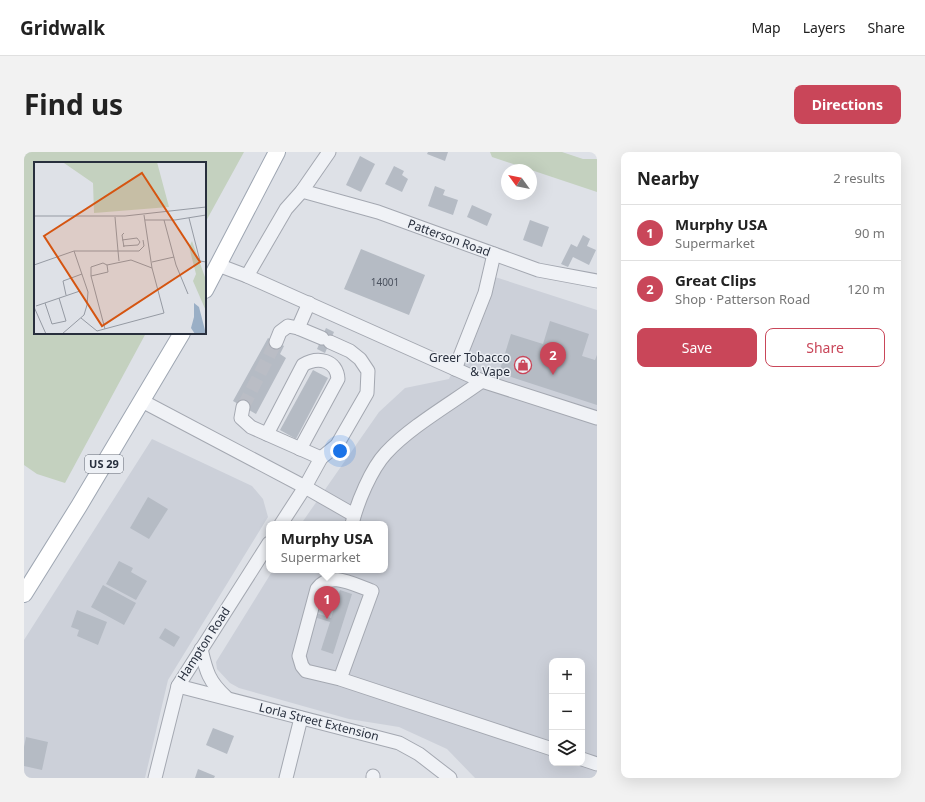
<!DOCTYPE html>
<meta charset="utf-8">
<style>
body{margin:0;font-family:"Noto Sans",sans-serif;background:#f2f2f2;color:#222}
.controls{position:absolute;right:12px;bottom:12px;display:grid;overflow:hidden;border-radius:8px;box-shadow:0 4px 16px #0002}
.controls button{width:36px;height:36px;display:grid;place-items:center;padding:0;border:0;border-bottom:1px solid #e0e0e0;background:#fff;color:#222;font:20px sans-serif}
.compass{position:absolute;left:477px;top:12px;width:36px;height:36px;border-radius:50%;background:#fff;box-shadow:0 4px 16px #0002;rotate:303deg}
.you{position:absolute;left:316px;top:299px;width:14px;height:14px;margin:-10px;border:3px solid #fff;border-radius:50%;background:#1a73e8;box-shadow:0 0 0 6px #1a73e833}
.badge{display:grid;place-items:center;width:26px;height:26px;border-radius:50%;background:#c94659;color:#fff;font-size:13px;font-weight:700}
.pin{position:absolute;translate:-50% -33px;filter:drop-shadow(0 1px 2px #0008)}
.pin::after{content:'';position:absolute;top:21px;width:14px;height:12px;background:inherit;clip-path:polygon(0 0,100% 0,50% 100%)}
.popup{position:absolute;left:242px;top:369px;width:122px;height:52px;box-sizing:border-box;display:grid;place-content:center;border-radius:8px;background:#fff;filter:drop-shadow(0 1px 3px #0005);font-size:13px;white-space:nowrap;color:#767676}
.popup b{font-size:15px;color:#222}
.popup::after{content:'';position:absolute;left:50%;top:100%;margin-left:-8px;border:8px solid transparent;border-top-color:#fff}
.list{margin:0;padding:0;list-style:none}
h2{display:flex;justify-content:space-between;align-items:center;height:52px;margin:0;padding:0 16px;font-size:17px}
h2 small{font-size:13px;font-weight:400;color:#767676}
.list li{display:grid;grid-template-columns:26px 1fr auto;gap:12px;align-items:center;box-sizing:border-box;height:56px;padding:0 16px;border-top:1px solid #e0e0e0}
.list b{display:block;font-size:15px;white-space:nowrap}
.list p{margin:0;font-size:13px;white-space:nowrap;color:#767676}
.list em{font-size:13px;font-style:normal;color:#767676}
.actions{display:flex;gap:8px;padding:12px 16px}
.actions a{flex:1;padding:9px 0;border:1px solid #c94659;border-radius:8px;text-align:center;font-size:14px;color:#c94659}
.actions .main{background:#c94659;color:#fff}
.icon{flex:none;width:22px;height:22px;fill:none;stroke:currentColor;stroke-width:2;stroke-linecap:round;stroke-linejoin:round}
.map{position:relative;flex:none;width:573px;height:626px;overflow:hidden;border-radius:8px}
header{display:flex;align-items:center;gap:24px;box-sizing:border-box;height:56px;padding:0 20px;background:#fff;border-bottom:1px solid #e0e0e0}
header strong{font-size:19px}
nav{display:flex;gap:22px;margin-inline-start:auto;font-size:14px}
.intro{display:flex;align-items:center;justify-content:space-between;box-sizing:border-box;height:96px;padding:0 24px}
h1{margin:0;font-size:28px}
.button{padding:10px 18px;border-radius:8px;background:#c94659;color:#fff;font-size:14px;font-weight:700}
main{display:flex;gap:24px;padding:0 24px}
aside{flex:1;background:#fff;border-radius:8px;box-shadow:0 4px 16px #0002}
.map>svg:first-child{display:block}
.built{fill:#ccd0d9;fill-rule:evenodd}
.green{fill:#c4d1bf}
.building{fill:#b5bbc4}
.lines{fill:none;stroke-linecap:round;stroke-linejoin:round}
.minor-tunnel{stroke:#babdc5;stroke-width:13;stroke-dasharray:13 6;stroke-linecap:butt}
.minor-casing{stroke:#a4a8b1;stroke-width:15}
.major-casing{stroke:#9ea6b2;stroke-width:18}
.minor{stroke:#f0f2f6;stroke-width:13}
.major{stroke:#fff;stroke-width:16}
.labels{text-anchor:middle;stroke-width:3;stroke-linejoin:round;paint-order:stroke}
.number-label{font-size:10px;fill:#4b525f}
.shield{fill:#edf0f5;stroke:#636974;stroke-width:1}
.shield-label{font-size:11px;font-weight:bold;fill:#282f3d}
.street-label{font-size:12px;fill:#282f3d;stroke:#edf0f5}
.poi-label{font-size:12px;fill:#282f3d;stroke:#edf0f5;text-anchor:end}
.inset-road{fill:none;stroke:#959aa3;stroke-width:1}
.view{fill:#d55511;fill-opacity:0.15;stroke:#d55511;stroke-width:2}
.inset-edge{fill:none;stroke:#282f3d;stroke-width:2}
</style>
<header>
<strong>Gridwalk</strong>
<nav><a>Map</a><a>Layers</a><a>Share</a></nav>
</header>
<div class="intro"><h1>Find us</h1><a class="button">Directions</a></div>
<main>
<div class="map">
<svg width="573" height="626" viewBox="0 0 573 626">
<rect width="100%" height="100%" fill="#dee1e7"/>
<!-- built -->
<g class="built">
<path d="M 471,125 L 573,158 L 573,626 L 451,626 L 423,597 L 375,575 L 325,567 L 215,536 L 206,531 L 193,517 L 192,510 L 249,418 L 361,418 L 361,372 L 277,372 L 355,260 L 381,236 L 425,227 ZM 528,509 L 558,509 L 558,611 L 528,611 Z"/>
<polygon points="128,287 228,334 239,347 244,365 144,528 121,626 0,626 0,488"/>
</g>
<!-- green -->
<g class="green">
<polygon points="0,0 220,0 181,71 181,11 11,11 11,181 122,181 41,331 13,322 0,313"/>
<polygon points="466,0 538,0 559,7 573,7 573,40 468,5"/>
</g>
<!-- building -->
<g class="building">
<polygon points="404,0 424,0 421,9 403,2"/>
<polygon points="336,4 351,12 337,40 322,33"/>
<polygon points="370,14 380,19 378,23 384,27 378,40 361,32"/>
<polygon points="411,34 421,38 419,43 434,48 429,63 404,54"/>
<polygon points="448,53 468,62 463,74 443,65"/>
<polygon points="506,68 525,75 518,95 499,88"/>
<polygon points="559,83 566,87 563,94 572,98 565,113 549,105 544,115 537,112 547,92 553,95"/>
<polygon points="337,97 401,123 385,163 320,137"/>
<polygon points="526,169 565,182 558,204 571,208 573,203 573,253 475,221 487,182 519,192"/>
<polygon points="302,176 310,180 301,201 293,197"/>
<polygon points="244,186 260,194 256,202 262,206 232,262 209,249"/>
<polygon points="289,218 304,226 272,287 256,278"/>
<polygon points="124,345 144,357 125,387 106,376"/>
<polygon points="95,409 109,416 107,420 123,429 112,448 82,432"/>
<polygon points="79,433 112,451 100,473 67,455"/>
<polygon points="316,438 328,442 309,502 297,498 306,470 290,465 292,461 307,466"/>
<polygon points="53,458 83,470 74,493 53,484 55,478 47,475"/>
<polygon points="141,476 156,485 150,495 135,486"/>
<polygon points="189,576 210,584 203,602 182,593"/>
<polygon points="2,585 24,590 18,618 0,614 0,595"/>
<polygon points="174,617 191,624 190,626 171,626"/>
</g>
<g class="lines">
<!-- minor-tunnel -->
<polyline class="minor-tunnel" points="219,255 252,190"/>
<!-- minor casing -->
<g class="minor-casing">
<g id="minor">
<polyline points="278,39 354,60 514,118 573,129"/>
<polyline points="194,113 223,124 458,229 573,266"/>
<polyline points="223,124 262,57 278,39 305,0"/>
<polyline points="274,176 285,151"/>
<polyline points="252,190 256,180 264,174 274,176 298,186"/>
<polyline points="306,190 326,199 336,207 344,219 343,241 313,293 297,306 281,335 330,363"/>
<polyline points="431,217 461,141 470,102"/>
<polyline points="118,249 281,335 257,372"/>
<polyline points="219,255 217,266 227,275 297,306"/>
<path d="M 243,282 L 279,213 C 294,204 313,208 314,227 L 276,297"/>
<path d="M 328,372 C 333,351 347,317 362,301 C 387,274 428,251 458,229"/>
<path d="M 177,497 C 182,519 185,530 202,545"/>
<path d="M 316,527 L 282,519 L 278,514 L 275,504 L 293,437 C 306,418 330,433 348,439 L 316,527 L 528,597"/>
<polyline points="154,534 375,591 395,602 426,626"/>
<polyline points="558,607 573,612"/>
<polyline points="131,626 154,534 245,391"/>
<polyline points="262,626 277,566"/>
<polyline points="349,626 349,624"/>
</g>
</g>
<!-- major casing -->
<g class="major-casing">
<g id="major">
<polyline points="181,138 253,0"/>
<polyline points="0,442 55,354 158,181"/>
</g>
</g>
<!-- minor -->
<use href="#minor" class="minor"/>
<!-- major -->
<use href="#major" class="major"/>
</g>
<!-- icons -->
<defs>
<g id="shop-ring" transform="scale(0.9)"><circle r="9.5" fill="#edf0f5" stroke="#c94659" stroke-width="1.5"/><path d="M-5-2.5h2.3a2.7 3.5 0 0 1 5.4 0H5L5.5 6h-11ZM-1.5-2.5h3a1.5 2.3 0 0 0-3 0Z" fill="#c94659"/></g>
</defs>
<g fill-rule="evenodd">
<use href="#shop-ring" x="499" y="213"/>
</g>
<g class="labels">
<!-- number labels -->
<g class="number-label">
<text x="361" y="134">14001</text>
</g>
<!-- shield labels -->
<rect class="shield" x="61" y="303" width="38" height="18" rx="3"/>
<g class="shield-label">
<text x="80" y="316">US 29</text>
</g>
<!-- street labels -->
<g class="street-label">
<text transform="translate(425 86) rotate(20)" y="4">Patterson Road</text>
<text transform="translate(180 492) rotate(-57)" y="4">Hampton Road</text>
<text transform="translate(295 570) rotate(14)" y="4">Lorla Street Extension</text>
</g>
<!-- poi labels -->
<g class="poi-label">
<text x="486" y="210">Greer Tobacco<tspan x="486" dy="14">&amp; Vape</tspan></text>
</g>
</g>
<!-- overview -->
<g transform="translate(10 10)">
<rect width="172" height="172" fill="#dee1e7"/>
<path d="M 17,0 L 123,0 L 135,45 L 60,51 L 59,21 L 30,1 ZM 158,79 L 172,118 L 172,149 L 159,119 L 162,112 L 155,85 Z" fill="#c4d1bf"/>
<path d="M 160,141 L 165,145 L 172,172 L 161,172 L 157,166 L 160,155 Z" fill="#9aafc6"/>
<path class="inset-road" d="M 0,54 L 91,54 L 172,45M 155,56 L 166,99 L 172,100M 111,58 L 141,58 L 172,53M 130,58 L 142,103 L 154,132M 88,78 L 103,76 L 106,80 L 104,83 L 89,84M 90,85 L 88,73 L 90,71M 85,99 L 84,89 L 105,89 L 110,84 L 109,78M 118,100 L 140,95M 0,103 L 40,89 L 84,89 L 81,55M 57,114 L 57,105 L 69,101 L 73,103 L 97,98 L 118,106M 32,133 L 29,119 L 48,112M 11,141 L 18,162 L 32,159 L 25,136M 2,144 L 46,129M 0,145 L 12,172M 47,156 L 63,169 L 130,151 L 118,106 L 110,53M 71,167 L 57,114 L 74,110 L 73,103M 28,172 L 50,153 L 53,143 L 54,130 L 40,89"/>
<path class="view" d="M 108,11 L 166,100 L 68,164 L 10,74 Z"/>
<rect width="172" height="172" class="inset-edge"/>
</g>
</svg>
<div class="controls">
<button>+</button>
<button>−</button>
<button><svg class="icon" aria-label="layers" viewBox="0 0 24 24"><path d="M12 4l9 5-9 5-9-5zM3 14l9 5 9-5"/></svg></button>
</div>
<svg class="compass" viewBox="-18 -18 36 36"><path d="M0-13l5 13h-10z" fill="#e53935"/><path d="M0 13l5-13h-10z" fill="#767676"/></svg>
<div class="you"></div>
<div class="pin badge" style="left:303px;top:467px">1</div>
<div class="popup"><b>Murphy USA</b>Supermarket</div>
<div class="pin badge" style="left:529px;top:223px">2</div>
</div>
<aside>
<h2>Nearby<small>2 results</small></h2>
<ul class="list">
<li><span class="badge">1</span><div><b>Murphy USA</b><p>Supermarket</p></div><em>90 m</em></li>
<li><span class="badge">2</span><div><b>Great Clips</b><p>Shop · Patterson Road</p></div><em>120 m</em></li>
</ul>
<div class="actions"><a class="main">Save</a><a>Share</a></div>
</aside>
</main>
